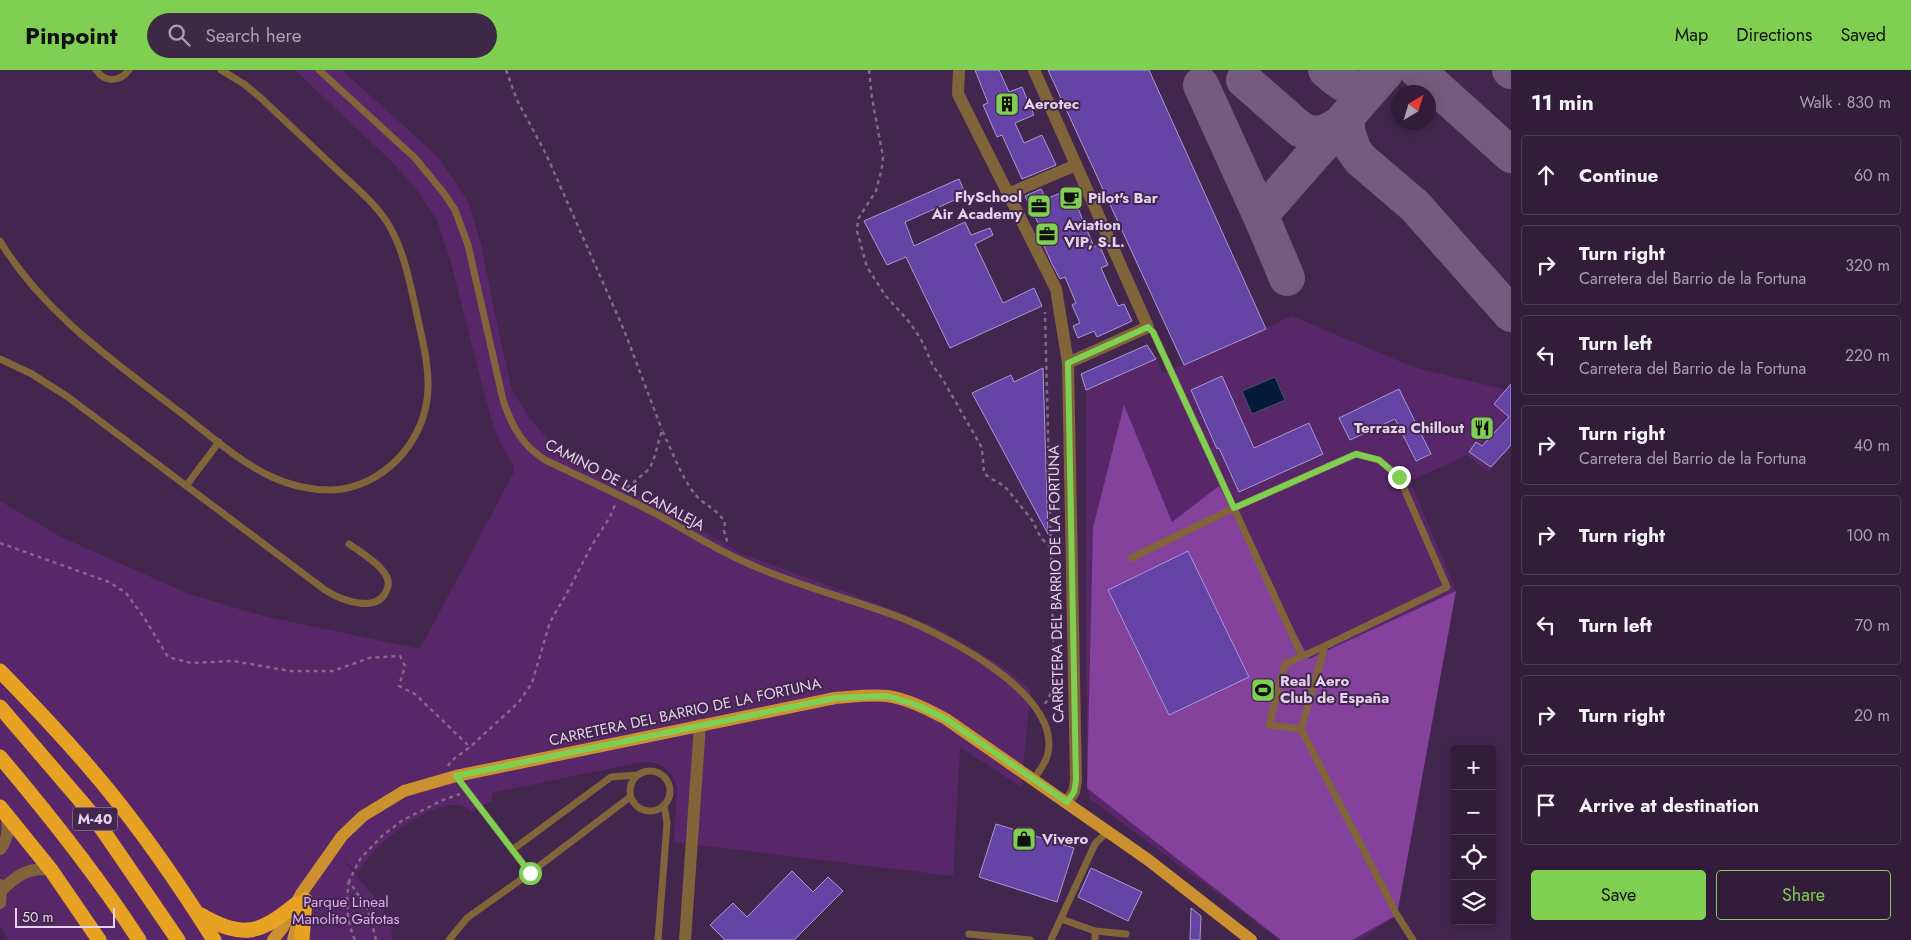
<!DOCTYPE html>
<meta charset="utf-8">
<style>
body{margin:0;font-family:Jost,sans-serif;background:#3d2945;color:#f1f3f6}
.controls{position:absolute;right:15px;bottom:15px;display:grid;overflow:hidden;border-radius:5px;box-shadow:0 2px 12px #0003}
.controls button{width:45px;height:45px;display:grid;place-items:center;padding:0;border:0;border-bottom:1px solid #4d3a54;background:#321c3a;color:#f1f3f6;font:25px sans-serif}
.compass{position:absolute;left:1391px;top:15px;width:45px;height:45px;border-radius:50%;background:#321c3a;box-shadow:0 2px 12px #0003;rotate:38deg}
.scale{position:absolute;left:15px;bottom:12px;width:100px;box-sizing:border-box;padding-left:5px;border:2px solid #e4d3ec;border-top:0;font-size:14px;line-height:18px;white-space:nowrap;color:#e4d3ec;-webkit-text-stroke:4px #43264e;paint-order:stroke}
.stop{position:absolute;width:15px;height:15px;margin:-11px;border:4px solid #7fd052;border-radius:50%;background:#fff}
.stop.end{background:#7fd052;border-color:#fff;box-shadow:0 1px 5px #0008}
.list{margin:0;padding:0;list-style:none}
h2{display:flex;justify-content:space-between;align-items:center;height:65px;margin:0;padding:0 20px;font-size:21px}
h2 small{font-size:16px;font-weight:400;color:#a8a1af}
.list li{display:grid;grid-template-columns:32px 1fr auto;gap:15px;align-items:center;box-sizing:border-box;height:80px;margin:0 10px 10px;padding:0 10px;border:1px solid #4d3a54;border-radius:5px}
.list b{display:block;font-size:19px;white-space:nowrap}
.list p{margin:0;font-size:16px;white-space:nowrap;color:#a8a1af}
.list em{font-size:16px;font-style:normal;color:#a8a1af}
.actions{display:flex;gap:10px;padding:15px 20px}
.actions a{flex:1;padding:11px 0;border:1px solid #7fd052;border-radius:5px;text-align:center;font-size:18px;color:#7fd052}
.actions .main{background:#7fd052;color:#111}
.icon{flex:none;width:28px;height:28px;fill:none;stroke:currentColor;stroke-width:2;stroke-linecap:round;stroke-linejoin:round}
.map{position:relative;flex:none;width:1511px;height:870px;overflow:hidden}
header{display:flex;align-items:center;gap:30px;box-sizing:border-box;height:70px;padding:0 25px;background:#7fd052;color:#111}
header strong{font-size:24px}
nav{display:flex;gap:28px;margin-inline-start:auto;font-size:18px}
.search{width:350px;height:45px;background:#3d2945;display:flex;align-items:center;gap:12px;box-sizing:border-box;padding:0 18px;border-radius:28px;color:#a8a1af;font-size:19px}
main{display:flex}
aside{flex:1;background:#321c3a}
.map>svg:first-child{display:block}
.green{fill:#572769}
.forest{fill:#84429c}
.water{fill:#051a35;stroke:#48526c}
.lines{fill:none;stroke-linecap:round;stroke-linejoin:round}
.taxiway{stroke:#755c7f;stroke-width:36}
.building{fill:#6544a6;stroke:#a89ad0}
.path{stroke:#826a8c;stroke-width:2.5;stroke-dasharray:4 4;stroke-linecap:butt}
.service{stroke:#80643a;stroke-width:7}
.minor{stroke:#80643a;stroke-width:12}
.primary{stroke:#cb9130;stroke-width:12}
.motorway{stroke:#e8a223;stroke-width:15}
.route{stroke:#7fd052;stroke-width:6}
.labels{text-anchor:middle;stroke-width:4;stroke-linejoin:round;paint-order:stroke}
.shield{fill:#43264e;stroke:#b49fbd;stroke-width:1}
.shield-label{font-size:14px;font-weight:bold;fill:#e4d3ec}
.poi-label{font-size:15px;font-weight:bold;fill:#e4d3ec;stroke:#43264e;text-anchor:start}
.street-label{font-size:15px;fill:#e4d3ec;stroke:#43264e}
.park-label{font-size:15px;fill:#dfaef3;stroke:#43264e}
</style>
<header>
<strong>Pinpoint</strong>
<div class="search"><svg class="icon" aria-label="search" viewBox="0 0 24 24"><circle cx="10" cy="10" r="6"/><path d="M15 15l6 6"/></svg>Search here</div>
<nav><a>Map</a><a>Directions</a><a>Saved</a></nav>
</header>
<main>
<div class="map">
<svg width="1511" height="870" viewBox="0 0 1511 870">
<rect width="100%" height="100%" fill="#43264e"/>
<!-- green -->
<g class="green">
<path d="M 295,0 L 342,0 L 438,87 L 468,131 L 481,174 L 497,254 L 512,320 L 530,349 L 552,374 L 579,396 L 657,435 L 742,484 L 881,535 L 938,558 L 1003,597 L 1031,620 L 1021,717 L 960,677 L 953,806 L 674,772 L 677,717 C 672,699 659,691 642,692 L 496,722 L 492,724 L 492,731 L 472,742 C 451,719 398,758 380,775 C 372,783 365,792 357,802 L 342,789 L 378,831 L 390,851 L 393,870 L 8,870 L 0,855 L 0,431 L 61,467 L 189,524 L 263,546 L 420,579 L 514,402 L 514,397 L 499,371 L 490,345 L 450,189 L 437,150 L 417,120 L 391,91 Z"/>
<polygon points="1292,246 1413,297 1511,321 1511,377 1488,402 1467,385 1410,411 1456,521 1397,845 1360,870 1280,870 1090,729 1087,718 1086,320 1156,289 1163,304"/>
</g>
<!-- forest -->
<polygon class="forest" points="1124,335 1172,452 1219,416 1309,589 1456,521 1397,845 1352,870 1281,870 1087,718 1093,458"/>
<!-- water -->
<polygon class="water" points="1275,307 1285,330 1252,344 1242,321"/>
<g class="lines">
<!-- taxiway -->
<g class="taxiway">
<path d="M 1326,0 C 1347,19 1363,28 1385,3"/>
<polyline points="1417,0 1511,85"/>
<polyline points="1510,0 1511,1"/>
<path d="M 1244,10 L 1300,59 C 1315,67 1325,64 1339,55"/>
<polyline points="1201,15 1263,151"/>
<polyline points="1347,46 1347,61 1353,79 1360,89 1415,136 1511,244"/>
<polyline points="1287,208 1263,151 1265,140 1378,11"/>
</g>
</g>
<!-- building -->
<g class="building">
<polygon points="975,0 999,0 1009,22 1022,17 1034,45 1015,53 1024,73 1042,65 1056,95 1022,109 1002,65 997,67 983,35 988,33"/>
<polygon points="1048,0 1149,0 1266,259 1184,295"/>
<polygon points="959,109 966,125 905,152 914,176 965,152 971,165 990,158 993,165 975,174 1003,233 1034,218 1042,236 950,278 906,187 887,195 864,151"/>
<polygon points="1041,119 1046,129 1070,119 1094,177 1099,174 1108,195 1101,198 1118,236 1124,234 1132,251 1097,267 1094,261 1078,268 1073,256 1080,253 1072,235 1076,233 1065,207 1060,209 1053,196 1037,161 1041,159 1025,126"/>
<polygon points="1147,275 1156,289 1086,320 1081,304"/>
<polygon points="1043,298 1048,464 972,323 1011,305 1014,312"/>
<polygon points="1222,306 1254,378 1309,353 1323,384 1239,422 1219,378 1217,379 1191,320"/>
<polygon points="1511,314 1511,375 1491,397 1469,382 1476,372 1482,376 1509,347 1494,334"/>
<polygon points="1399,319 1431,384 1416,391 1395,349 1350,370 1339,348"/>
<polygon points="1188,481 1249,607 1169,645 1108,520"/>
<polygon points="996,754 1074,778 1057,832 979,807"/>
<polygon points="1091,798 1142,822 1128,851 1078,827"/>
<polygon points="792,801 813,822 828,807 843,821 794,870 725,870 710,855 733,833 747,847"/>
<polygon points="1191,838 1201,846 1200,870 1190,870"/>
</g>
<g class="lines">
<!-- path -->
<g class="path">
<polyline points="506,0 517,30 546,84 624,260 662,360"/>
<polyline points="869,0 872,28 883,87 882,97 876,121 858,149 857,161 867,197 885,225 911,254 923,273 933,296 942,308 982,378 984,403 991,409 997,411 1007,419 1032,450 1041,468 1051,477"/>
<path d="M 627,418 L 648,400 L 653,392 L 662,360 C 672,381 680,404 694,423 C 703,435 715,437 725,452 L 724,461 L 728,474"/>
<polyline points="0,473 109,512 126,523 145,549 168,587 191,593 233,591 290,601 333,601 369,588 400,586 405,596 399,616 415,624 470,677"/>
<polyline points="1045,634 1051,623 1054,604 1045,242"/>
<polyline points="448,696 451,691 470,677 519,632 532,613 550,552 567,523 592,475 610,447 615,435"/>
<path d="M 349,811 C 346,831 346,850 355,870"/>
<polyline points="376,870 369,841 349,811 360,789 383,765 403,750 443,730 460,724"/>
</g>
<!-- service -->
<g class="service">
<path d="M 96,0 C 105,13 120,12 129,0"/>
<path d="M 319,0 L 415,88 L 443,122 L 455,140 L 468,175 L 503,330 C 512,357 523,377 547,391 C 585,409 623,426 660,446 C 689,462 716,480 747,493 C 797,516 852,529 904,549 C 948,567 1060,624 1048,683 C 1046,693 1039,701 1034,709"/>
<path d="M 0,171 C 44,244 115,292 181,343 C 210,365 239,392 272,407 C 291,416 311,420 331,420 C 384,418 427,370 428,318 C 429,292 421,266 416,240 C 409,209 404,180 387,152 C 373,131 354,116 336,99 C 311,75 286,52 261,28 L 244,14 L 221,0"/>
<polyline points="1148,257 1153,262 1302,586"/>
<path d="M 0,289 L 32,304 L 68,327 L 325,520 C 341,530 378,545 387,519 C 390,513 387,506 383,501 C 375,490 360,482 349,474"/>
<polyline points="186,416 219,372"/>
<polyline points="1131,488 1234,438 1356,384 1379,390 1399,407 1447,517 1325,576"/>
<polyline points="1301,659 1269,655 1285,594 1325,576 1301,659 1397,845 1413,870"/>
<circle cx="650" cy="721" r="20"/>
<polyline points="512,780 611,707 637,705"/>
<polyline points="530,803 630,727"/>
<polyline points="1061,849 1095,861 1126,864"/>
<polyline points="969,864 1030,870"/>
<polyline points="449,870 467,848 530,803 456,706"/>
<polyline points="658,870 667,753 664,735"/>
<polyline points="1051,870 1095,774 1108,761"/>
<polyline points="1095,870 1095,861"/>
</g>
<!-- minor -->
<g class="minor">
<polyline points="959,0 958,24 1056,219 1068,293 1076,711 1074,722 1067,732"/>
<polyline points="1034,0 1148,257 1068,293"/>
<polyline points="1008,124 1076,95"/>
<path d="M 0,779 C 9,769 8,758 7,745"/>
<polyline points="0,815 1,821 0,833"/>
<path d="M 1,821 C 16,806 29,796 51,800"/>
<polyline points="685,870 700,655"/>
</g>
<!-- primary -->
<g class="primary">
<path d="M 273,870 L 283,857 L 301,824 L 342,766 L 363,746 L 404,721 L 456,706 L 835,628 C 852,627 870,624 887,626 C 908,629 927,639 946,649 L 1147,789 L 1251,870"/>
<polyline points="293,870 300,844"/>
</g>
<!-- motorway -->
<g class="motorway">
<path d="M 0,601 C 38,640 75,679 109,721 C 148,769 182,819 214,870"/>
<polyline points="0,637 91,743 178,870"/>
<path d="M 0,687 C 50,746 97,805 139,870"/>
<polyline points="0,737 51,800 99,870"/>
<path d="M 201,845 C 244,870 260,863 296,834"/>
<polyline points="302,870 305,830"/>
</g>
</g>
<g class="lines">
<!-- route -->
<polyline class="route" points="530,803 456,706 835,628 887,626 917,635 946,649 1067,732 1074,722 1076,711 1068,293 1148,257 1153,262 1234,438 1356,384 1379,390 1399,407"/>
</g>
<!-- icons -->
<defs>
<g id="building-square" transform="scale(1.25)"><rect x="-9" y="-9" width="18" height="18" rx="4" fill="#7fd052" stroke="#43264e"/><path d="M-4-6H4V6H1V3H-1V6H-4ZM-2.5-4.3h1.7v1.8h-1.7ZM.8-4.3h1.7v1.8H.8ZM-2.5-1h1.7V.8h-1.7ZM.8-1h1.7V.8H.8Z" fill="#111"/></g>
<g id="cafe-square" transform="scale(1.25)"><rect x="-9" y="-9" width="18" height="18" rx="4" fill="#7fd052" stroke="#43264e"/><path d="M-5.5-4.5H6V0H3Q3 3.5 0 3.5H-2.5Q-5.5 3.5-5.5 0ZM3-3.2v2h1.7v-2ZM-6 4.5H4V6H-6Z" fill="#111"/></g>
<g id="office-square" transform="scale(1.25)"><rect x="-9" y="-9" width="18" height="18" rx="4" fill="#7fd052" stroke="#43264e"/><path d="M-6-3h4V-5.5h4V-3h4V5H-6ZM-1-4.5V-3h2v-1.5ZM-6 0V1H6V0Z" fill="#111"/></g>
<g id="restaurant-square" transform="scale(1.25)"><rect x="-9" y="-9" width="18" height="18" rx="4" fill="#7fd052" stroke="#43264e"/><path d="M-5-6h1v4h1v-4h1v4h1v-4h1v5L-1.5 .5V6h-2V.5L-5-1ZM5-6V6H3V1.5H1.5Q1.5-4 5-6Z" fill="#111"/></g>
<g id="stadium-square" transform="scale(1.25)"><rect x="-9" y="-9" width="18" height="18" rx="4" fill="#7fd052" stroke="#43264e"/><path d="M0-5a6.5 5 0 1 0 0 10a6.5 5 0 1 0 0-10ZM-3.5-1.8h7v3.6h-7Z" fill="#111"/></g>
<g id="shop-square" transform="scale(1.25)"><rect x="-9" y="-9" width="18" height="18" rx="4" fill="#7fd052" stroke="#43264e"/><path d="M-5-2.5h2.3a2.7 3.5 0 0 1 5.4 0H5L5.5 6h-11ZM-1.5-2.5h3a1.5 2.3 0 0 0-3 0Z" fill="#111"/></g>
</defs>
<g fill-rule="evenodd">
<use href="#building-square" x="1007" y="34"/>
<use href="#cafe-square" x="1071" y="128"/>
<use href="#office-square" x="1039" y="136"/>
<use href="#office-square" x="1047" y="164"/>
<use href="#restaurant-square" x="1482" y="358"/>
<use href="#stadium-square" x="1263" y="620"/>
<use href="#shop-square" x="1024" y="769"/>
</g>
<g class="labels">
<!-- shield labels -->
<rect class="shield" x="72.5" y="737.5" width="45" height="23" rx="4"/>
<g class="shield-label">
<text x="95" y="754">M-40</text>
</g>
<!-- poi labels -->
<g class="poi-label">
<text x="1024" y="39">Aerotec</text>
<text x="1022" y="132" text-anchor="end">FlySchool<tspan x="1022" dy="17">Air Academy</tspan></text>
<text x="1088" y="133">Pilot's Bar</text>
<text x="1064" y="160">Aviation<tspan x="1064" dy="17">VIP, S.L.</tspan></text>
<text x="1464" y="363" text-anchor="end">Terraza Chillout</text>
<text x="1280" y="616">Real Aero<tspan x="1280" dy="17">Club de España</tspan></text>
<text x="1042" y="774">Vivero</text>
</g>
<!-- street labels -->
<g class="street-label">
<text transform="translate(625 415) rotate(28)" y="5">CAMINO DE LA CANALEJA</text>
<text transform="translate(1056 514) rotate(-91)" y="5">CARRETERA DEL BARRIO DE LA FORTUNA</text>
<text transform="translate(685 642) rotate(-12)" y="5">CARRETERA DEL BARRIO DE LA FORTUNA</text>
</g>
<!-- park labels -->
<g class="park-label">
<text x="346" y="837">Parque Lineal<tspan x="346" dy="17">Manolito Gafotas</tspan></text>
</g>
</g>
</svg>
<div class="controls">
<button>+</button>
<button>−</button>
<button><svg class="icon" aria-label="locate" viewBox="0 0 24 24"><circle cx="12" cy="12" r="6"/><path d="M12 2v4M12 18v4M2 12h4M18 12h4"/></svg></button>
<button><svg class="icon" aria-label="layers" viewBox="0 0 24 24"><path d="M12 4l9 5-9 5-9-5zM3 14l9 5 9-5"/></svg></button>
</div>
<svg class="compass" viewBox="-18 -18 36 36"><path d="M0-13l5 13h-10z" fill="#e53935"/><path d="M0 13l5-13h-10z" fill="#a8a1af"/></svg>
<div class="scale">50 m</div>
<div class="stop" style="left:530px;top:803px"></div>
<div class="stop end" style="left:1399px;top:407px"></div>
</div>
<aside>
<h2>11 min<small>Walk · 830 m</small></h2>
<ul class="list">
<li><svg class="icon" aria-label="ahead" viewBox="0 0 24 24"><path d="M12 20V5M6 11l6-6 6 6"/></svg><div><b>Continue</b></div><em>60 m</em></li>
<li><svg class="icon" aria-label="right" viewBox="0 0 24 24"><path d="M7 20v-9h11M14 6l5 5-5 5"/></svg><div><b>Turn right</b><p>Carretera del Barrio de la Fortuna</p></div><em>320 m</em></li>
<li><svg class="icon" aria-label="left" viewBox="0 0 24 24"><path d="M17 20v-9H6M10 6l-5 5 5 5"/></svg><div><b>Turn left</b><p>Carretera del Barrio de la Fortuna</p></div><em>220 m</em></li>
<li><svg class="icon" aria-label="right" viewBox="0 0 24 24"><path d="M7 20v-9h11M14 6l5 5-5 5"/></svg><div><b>Turn right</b><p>Carretera del Barrio de la Fortuna</p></div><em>40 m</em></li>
<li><svg class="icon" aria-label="right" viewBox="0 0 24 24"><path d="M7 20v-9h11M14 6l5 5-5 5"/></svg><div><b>Turn right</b></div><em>100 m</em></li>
<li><svg class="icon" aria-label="left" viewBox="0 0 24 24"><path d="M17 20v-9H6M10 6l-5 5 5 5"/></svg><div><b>Turn left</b></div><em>70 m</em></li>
<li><svg class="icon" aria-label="right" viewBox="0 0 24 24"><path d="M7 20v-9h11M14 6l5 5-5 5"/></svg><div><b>Turn right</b></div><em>20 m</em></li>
<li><svg class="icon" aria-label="arrive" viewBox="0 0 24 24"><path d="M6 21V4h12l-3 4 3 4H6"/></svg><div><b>Arrive at destination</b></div></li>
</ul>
<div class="actions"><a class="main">Save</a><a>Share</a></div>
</aside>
</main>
